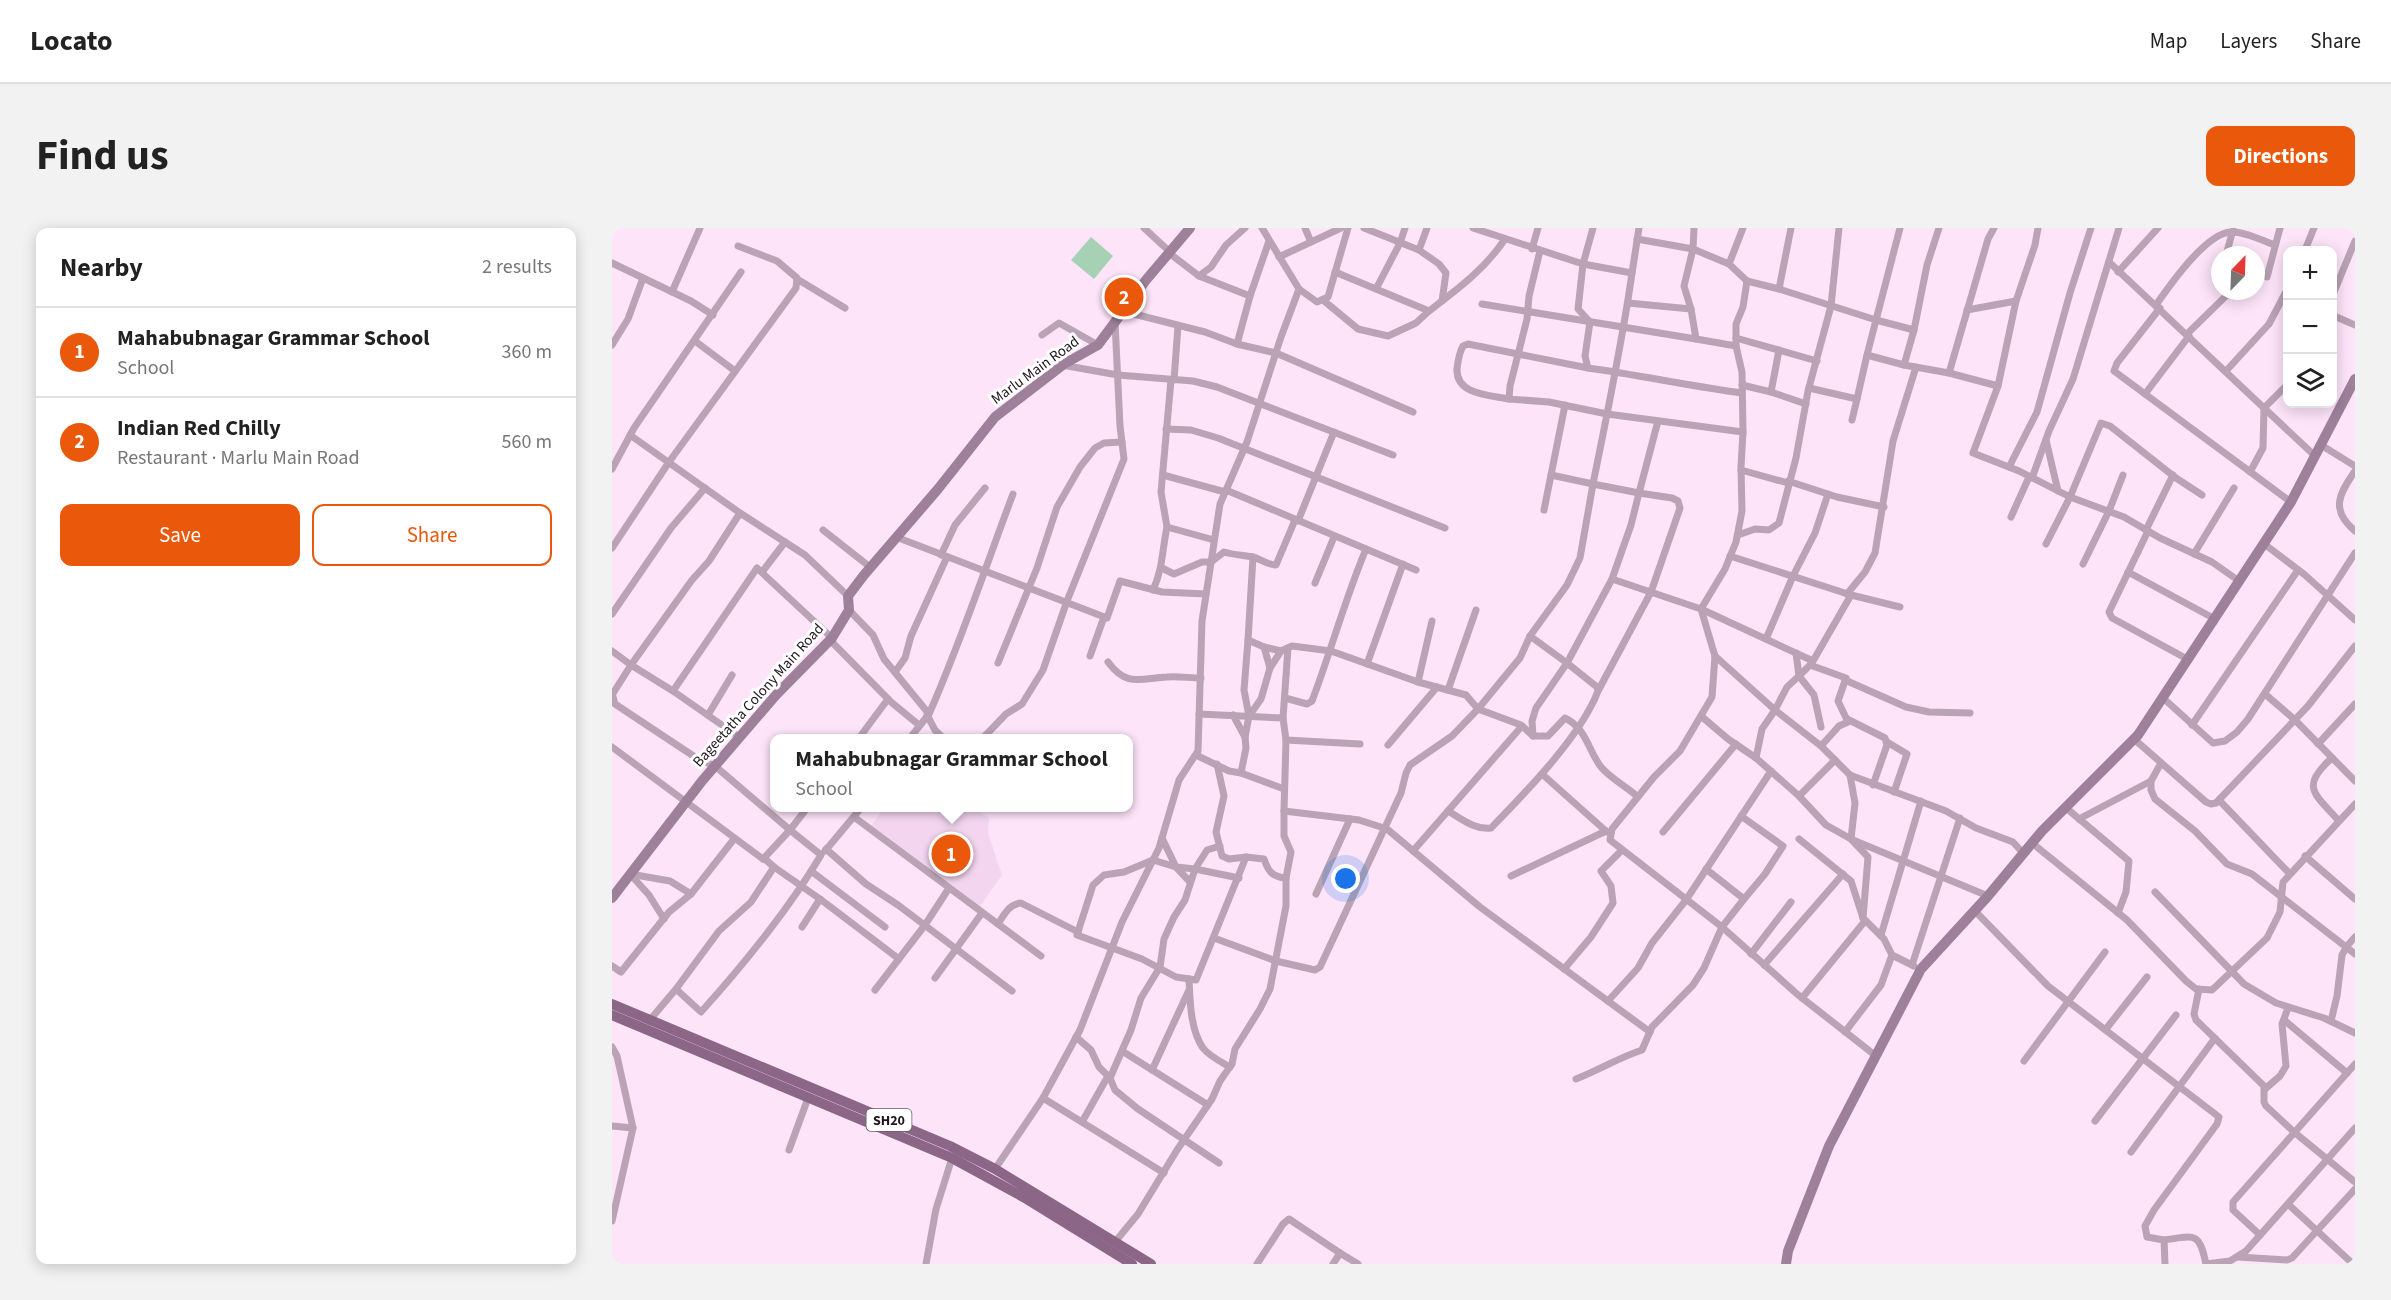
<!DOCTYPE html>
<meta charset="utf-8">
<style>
body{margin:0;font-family:"Source Sans 3",sans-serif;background:#f2f2f2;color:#222}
.controls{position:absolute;right:18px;top:18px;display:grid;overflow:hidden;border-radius:12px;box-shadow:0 3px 15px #0003}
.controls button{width:54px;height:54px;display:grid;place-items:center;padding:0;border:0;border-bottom:2px solid #e0e0e0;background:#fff;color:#222;font:30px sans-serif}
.compass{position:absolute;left:1599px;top:18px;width:54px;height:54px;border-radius:50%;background:#fff;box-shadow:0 3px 15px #0003;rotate:23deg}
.you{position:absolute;left:734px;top:651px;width:21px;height:21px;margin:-15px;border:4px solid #fff;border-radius:50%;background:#1a73e8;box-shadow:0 0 0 9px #1a73e833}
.badge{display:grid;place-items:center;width:39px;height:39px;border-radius:50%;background:#ea580c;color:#fff;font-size:20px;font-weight:700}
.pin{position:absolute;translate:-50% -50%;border:3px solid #fff;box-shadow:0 2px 6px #0006}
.popup{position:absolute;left:158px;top:506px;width:363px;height:78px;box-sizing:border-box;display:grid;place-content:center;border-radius:12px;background:#fff;filter:drop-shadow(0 2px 4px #0005);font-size:20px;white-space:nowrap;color:#767676}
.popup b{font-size:22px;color:#222}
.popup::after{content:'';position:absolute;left:50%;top:100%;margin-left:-12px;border:12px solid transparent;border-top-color:#fff}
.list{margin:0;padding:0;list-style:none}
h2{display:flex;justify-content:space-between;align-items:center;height:78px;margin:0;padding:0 24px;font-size:26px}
h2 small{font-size:20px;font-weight:400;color:#767676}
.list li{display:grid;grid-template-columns:39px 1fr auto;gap:18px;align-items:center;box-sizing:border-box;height:90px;padding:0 24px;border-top:2px solid #e0e0e0}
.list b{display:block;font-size:22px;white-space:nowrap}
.list p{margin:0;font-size:20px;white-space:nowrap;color:#767676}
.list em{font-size:20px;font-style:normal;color:#767676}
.actions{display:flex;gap:12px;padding:18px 24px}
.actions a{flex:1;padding:14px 0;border:2px solid #ea580c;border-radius:12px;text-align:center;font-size:21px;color:#ea580c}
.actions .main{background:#ea580c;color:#fff}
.icon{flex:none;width:33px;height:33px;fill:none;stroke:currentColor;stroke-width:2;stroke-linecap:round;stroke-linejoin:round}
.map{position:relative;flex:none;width:1743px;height:1036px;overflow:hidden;border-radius:12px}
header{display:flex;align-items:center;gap:36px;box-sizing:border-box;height:84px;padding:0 30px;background:#fff;border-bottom:2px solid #e0e0e0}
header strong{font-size:28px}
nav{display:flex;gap:33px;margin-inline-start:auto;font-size:21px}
.intro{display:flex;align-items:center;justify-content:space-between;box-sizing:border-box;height:144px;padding:0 36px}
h1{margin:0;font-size:42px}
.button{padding:15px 27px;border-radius:12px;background:#ea580c;color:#fff;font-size:21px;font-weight:700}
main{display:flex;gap:36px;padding:0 36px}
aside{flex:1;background:#fff;border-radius:12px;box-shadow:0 3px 15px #0003}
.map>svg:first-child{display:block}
.built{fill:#f3d5ef}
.green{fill:#a7d1b5}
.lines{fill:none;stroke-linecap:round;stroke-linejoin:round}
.street{stroke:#b9a3b5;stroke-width:7}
.secondary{stroke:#9e809a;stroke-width:10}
.primary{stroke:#8b6686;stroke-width:10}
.labels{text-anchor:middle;stroke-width:6;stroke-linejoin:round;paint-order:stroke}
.shield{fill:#fff;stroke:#625d62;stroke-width:1.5}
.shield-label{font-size:14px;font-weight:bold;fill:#1f171e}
.street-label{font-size:15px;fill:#1f171e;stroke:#fff}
</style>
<header>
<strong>Locato</strong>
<nav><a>Map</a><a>Layers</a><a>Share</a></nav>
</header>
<div class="intro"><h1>Find us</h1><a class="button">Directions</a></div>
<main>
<aside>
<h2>Nearby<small>2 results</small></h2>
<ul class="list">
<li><span class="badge">1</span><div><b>Mahabubnagar Grammar School</b><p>School</p></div><em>360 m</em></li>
<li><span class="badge">2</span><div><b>Indian Red Chilly</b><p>Restaurant · Marlu Main Road</p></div><em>560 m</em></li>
</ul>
<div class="actions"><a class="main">Save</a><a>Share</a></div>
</aside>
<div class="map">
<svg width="1743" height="1036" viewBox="0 0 1743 1036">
<rect width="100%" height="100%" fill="#fde4f9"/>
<!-- built -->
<polygon class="built" points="272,580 337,580 344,585 349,580 361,580 377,590 376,605 390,647 366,681 259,598"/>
<!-- green -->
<polygon class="green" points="479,9 501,28 482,51 459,32"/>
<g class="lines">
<!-- street -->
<g class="street">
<polyline points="532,0 558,24"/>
<polyline points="693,0 699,14"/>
<polyline points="752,0 807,22"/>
<polyline points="815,0 807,22 827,36 834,45 830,73"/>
<polyline points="861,0 971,36 981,0"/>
<polyline points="1082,0 1081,21 1072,58 1079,81 1084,111 1124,118 1124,96 1131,79 1135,53"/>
<polyline points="1179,0 1167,61 1264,92 1288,0"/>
<polyline points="1327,0 1315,37 1302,102 1264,92 1255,127 1292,137 1337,145 1376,11 1382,0"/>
<polyline points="1025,11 1081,21 1117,36 1131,0"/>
<polyline points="657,13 638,68 625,116 664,125 801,184"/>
<polyline points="920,21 926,0"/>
<polyline points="1693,22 1702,0"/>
<polyline points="928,23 917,68 915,91 898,158 897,171 937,174 995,186 1131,204 1129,239 1130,283 1124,314 1113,341 1089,381 1103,428 1100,469 1068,523 1042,549 1000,601 998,612 1110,699 1185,766 1264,828"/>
<polyline points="557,25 587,48 599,39 614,17 633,0"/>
<polyline points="1614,27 1621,2"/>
<polyline points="667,29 729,0"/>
<polyline points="1497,34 1703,228"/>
<polyline points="0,35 79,73 101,87"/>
<polyline points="1117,36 1135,53 1167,61"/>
<path d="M 723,44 L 817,83 C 846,61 873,41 893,11"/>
<polyline points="1506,44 1546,0"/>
<polyline points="1020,45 1027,0"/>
<polyline points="587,48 638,68"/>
<polyline points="1655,49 1668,0"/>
<polyline points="185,51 233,80"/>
<polyline points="687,61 705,74 716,69 736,0"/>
<polyline points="764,61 788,15 793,0"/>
<polyline points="60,64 88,0"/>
<polyline points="1720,69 1743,13"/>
<polyline points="711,72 746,101 776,108 804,95 817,83"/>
<polyline points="1016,75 1079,81"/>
<polyline points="870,76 1084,111"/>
<path d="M 1544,77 C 1558,57 1594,5 1619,4 C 1632,3 1651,13 1663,17"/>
<polyline points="1548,80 1505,135 1502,143 1679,274"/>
<polyline points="1355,82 1404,73"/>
<polyline points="510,83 593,104 625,116"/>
<polyline points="1720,87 1743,97"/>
<polyline points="1575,106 1619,63"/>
<polyline points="430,107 447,95 486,117"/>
<polyline points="1124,110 1205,133"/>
<polyline points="83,113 123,143"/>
<polyline points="0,117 16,91 31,50"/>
<polyline points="1124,118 1130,144 1131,204"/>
<polyline points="450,137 506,147 581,153 605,159 781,227"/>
<polyline points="1292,137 1302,102"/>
<polyline points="1614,143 1657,96 1676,60"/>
<polyline points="1337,145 1386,158 1404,73 1423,17 1426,0"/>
<polyline points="562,152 566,98"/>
<polyline points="1130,157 1159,164 1167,122"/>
<polyline points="1386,158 1361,225 1407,243 1458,269 1512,289 1548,310 1600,334 1627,353"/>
<polyline points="1197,160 1245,171 1255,127"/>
<polyline points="1159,164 1194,176"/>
<polyline points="1533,166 1577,108"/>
<path d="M 897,171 C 878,167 844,167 845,141 C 846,132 847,125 851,118 L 856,116 L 976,140"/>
<polyline points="1240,192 1245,171"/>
<polyline points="554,201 579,202 606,210 833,300"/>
<polyline points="18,207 128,285 193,327 236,368"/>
<polyline points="1434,212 1446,263"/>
<polyline points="1709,217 1743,238"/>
<polyline points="1397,239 1425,184 1458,65 1479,0"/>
<polyline points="0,241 22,200 129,44"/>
<polyline points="1129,242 1176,255"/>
<path d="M 1743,243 C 1727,266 1718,282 1743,303"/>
<polyline points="1638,244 1651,220 1652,180 1676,156"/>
<polyline points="551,247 613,264"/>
<path d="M 939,247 L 981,256 C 995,186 1010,116 1020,45 L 971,36 L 966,81 L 978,94 L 973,128 L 976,140 C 1027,147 1078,158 1130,165"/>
<polyline points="1420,250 1437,203 1461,151 1507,0"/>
<polyline points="1176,253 1225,269 1272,279"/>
<polyline points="614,262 804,342"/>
<polyline points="932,282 953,177"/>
<polyline points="1399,289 1417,249"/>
<polyline points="686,293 722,204"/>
<polyline points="555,299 549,264 559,152"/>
<polyline points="211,302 258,339"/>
<polyline points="1534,302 1561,247"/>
<polyline points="1536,303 1497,384 1500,390 1577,432"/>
<polyline points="1126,307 1143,301 1157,302 1167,295 1184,230 1196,163 1219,78 1227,0"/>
<polyline points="284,309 495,390 508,353 550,364 594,366"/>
<polyline points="1651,315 1693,347 1743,392"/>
<polyline points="1434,316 1458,269 1489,195 1498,198 1564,250 1590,267"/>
<polyline points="0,320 57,234 184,60 185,50 165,33 126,18"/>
<polyline points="1582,326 1622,260"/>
<polyline points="329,327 343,297 373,260"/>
<polyline points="1118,328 1239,367 1288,379"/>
<polyline points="1471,336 1497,283 1511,247"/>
<path d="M 550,340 L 562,346 L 590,334 L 599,334 L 612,324 C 622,327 631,327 641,329 C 649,331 655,337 664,337 L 683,292"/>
<polyline points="150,344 173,314"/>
<polyline points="1516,344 1603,391"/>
<polyline points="1000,351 1089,381 1201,433 1239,367"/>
<polyline points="703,355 722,309"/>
<path d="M 541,362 C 551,341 550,322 555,299 L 602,312"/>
<polyline points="1235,366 1253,344 1263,325 1281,213 1304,139"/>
<polyline points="237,382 261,407 272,431 317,486 298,510"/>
<polyline points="0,386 59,300 93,260"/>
<polyline points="918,408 955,435 924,480 920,493 921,508"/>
<polyline points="1154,411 1181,348 1203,305 1216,266"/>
<polyline points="218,412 279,474 307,497"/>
<polyline points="636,412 641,329"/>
<polyline points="652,419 669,423"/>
<polyline points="0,423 19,437 80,352 97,333 128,285"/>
<polyline points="478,428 492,389"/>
<polyline points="1103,428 1163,482 1175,459 1187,448 1184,425"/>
<path d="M 496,434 C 515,460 529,450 555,449 C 566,448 578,450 589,450"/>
<polyline points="386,435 425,340 445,279 468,239 483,220 492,215 510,214"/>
<polyline points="1200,435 1187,448 1202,467 1209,499"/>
<polyline points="755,436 791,336"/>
<polyline points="1198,437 1234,450 1226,473 1236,494 1227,498 1209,518"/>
<polyline points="283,444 293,430 299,408 335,329"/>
<polyline points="1233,452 1294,479 1317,484 1358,485"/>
<polyline points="806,454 820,393"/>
<polyline points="836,462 864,382"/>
<polyline points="61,463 127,509"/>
<polyline points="0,465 3,476 86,531 103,538 178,602 195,580"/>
<polyline points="1653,466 1683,492 1743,553"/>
<polyline points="0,467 19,437 61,463 145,340 220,410"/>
<path d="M 673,470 L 695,476 L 700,473 C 719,423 733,371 754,321"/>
<polyline points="1551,470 1601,515 1613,513 1625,504 1636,491 1743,325"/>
<path d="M 317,486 C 349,414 373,340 401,266"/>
<polyline points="587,486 671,490 674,512 672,583 747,592 775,601 868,679 1038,804"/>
<polyline points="96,487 120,447"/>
<polyline points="315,487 323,502 331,510"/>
<polyline points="637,488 649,471 658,440"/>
<polyline points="1089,488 1116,511 1144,530 1187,568"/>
<polyline points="671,490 676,420"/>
<polyline points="1235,491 1273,510 1275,517 1261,557"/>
<polyline points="1580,497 1686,342"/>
<polyline points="633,509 637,488 632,462 636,412 652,419 658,440 669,423 680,418 719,423 806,454 854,467 866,481 908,430 918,408 955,357 968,330 981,256 1027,265 1046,193"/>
<polyline points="247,510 276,471"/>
<polyline points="371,510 394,486 410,476 431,442 455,373 512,231 508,198 503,94"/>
<polyline points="1522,511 1594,574 1599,576 1604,575 1696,478 1743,418"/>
<polyline points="674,512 748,516"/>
<polyline points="1275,514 1295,526 1282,564"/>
<polyline points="1706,516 1743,476"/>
<polyline points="776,517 825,459"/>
<polyline points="0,519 151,631"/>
<polyline points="584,527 617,543 629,545 634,520 633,509 621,487"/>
<polyline points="1144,530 1150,501 1163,482 1209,518 1238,547 1334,583 1364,600 1401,614 1411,625"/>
<path d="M 1720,530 C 1687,559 1703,566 1727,593"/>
<polyline points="1223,532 1187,568 1214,597 1239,611 1243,575 1238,547"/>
<polyline points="1549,535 1539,553 1539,562 1543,571 1583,603 1615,636 1640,646 1743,726"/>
<polyline points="605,536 612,568 604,604 610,628 617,631 634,629"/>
<polyline points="629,545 672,561"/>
<polyline points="930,546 995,604"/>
<polyline points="1607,572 1677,645"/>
<polyline points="1453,579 1517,633 1514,664 1506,685"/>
<path d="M 836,583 C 850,591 862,602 879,600 C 913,565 969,508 986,463 L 985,459 L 955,435 L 1000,351 L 1019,297 L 1027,265 L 1060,270 L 1066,273 L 1068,280 L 1039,364 L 986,463"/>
<polyline points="242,589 429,728"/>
<polyline points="1467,591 1539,553"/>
<polyline points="1051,604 1124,516"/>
<path d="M 550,610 L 564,639 L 541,632 L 512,644 L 492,647 L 481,657 L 465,707 L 530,731 L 564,749 L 584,752 L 634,629 L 652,631 C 656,643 660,649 674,650"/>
<polyline points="1187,611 1239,653 1251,690 1256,629 1239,611"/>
<polyline points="1241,612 1376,668"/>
<polyline points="1420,615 1515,692 1574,753 1584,761 1600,762 1655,710 1668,684 1671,654 1743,576"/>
<polyline points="608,618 595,622 583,641 627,650"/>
<polyline points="214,621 254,656 286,677 400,763"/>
<polyline points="213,623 249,580"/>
<polyline points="801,623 910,498"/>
<polyline points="1693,628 1743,671"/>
<polyline points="162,639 208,671 287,731"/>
<polyline points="1094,641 1132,671 1153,646 1171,618 1129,588"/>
<polyline points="199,643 273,699"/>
<polyline points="18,646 37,667 52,691"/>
<polyline points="899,648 994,603"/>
<polyline points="1543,664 1632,756 1664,775 1712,790 1743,805"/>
<polyline points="79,666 122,611"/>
<polyline points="704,666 738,591"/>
<polyline points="1363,683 1436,758 1607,889 1605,896 1542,982 1533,998 1535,1009 1552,1012 1553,1036"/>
<polyline points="1251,690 1272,711 1280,727 1302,738"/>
<path d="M 386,696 C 392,687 397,676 409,675 L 466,704"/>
<polyline points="190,699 208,671"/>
<polyline points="1269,707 1309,573"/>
<path d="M 602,710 L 664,733 L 703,742 L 708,739 L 789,565 L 794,545 L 798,537 L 840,508 L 866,481 L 909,497 L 921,508 L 936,508 L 953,490 C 974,500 976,522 989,539 C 998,550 1015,559 1026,569"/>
<polyline points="1139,726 1179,674"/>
<polyline points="1152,737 1231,646"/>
<polyline points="1300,737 1348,590"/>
<polyline points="0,738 9,744 57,684 79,666 58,653 18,646"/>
<polyline points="952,741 979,709 1001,675 999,658 989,643 1010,622"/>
<polyline points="323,750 370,685"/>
<path d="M 577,751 C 578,772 578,801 591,820 C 597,828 609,834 618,839"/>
<polyline points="1587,761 1582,786 1584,792 1652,858 1652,874 1654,878 1682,904 1743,954"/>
<polyline points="263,762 313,697 337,660"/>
<polyline points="1190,770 1253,693"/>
<polyline points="996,773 1026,740 1040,715 1074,672 1159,543"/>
<polyline points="1672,792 1735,845"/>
<path d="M 37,793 L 64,761 L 89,784 C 133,735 175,684 209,627 L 178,602 L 151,631 L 154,632 L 162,639 L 139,674 L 107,703 L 64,761"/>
<polyline points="1719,793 1725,768 1730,727 1735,718 1743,709"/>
<polyline points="1494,801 1535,749"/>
<polyline points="1233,804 1269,757 1280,727"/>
<polyline points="464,809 479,822 487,839 498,850 503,862 526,881 607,935"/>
<polyline points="0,819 5,828 21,900 0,993"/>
<polyline points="510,823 596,877"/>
<polyline points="1412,833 1493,724"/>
<polyline points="540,842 577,762"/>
<polyline points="498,850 519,802 529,770 548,739 552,711 562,689 573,672 583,641 564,639 578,654"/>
<path d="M 964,851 C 987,842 1006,830 1030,822 L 1040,799 L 1081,757 L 1092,740 L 1110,699 L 1132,671"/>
<polyline points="1653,861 1668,848 1674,838 1670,796 1676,780"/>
<polyline points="431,870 552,945"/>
<polyline points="1483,893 1564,787"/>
<polyline points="470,894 496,848"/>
<polyline points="0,898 21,900"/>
<polyline points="177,922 196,870"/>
<polyline points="1519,924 1603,810"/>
<polyline points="383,941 431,870 468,802 510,694 547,620 567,552 586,523 590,393 608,276 635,214 669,109 687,61 650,0"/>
<polyline points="1676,976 1740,1035"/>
<polyline points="1648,1007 1621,982 1621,974 1743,836"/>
<path d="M 1552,1012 C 1583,1008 1587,1003 1594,1036"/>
<polyline points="503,1014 526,986 565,922 600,871 608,853 620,836 623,821 648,781 658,761 674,678 674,650 679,624 672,608 672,583"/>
<polyline points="1626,1029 1675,1032 1680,1030 1743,961"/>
<polyline points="314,1036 324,981 340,930"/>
<polyline points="645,1036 671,996 677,991 728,1025"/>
<polyline points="721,1036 728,1025 746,1036"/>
<polyline points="1594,1036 1618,1033 1634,1023 1743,900"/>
</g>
<!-- secondary -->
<g class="secondary">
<polyline points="0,670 90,553 164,467 220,410 237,382 236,368 252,347 326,261 383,189 452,136 486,117 534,52 578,0"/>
<polyline points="1174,1036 1176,1023 1217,918 1309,741 1376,668 1430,603 1526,507 1679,274 1743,151"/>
</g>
<!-- primary -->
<g class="primary">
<polyline points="0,776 338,918 383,941 539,1036"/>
<polyline points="0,787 340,930 413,970 520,1036"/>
</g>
</g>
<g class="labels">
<!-- shield labels -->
<rect class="shield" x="254.5" y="881" width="45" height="22" rx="4.5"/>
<g class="shield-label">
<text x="277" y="897">SH20</text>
</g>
<!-- street labels -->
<g class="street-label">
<text transform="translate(423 142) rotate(-36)" y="5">Marlu Main Road</text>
<text transform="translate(146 467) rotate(-48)" y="5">Bageetatha Colony Main Road</text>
</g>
</g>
</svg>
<div class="controls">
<button>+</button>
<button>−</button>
<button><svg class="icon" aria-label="layers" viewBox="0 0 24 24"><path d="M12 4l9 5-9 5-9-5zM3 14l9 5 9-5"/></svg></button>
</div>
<svg class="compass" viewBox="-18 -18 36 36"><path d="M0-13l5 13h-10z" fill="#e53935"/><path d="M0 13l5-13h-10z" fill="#767676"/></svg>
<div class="you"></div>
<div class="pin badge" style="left:339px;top:626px">1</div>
<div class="popup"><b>Mahabubnagar Grammar School</b>School</div>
<div class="pin badge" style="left:512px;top:69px">2</div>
</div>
</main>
